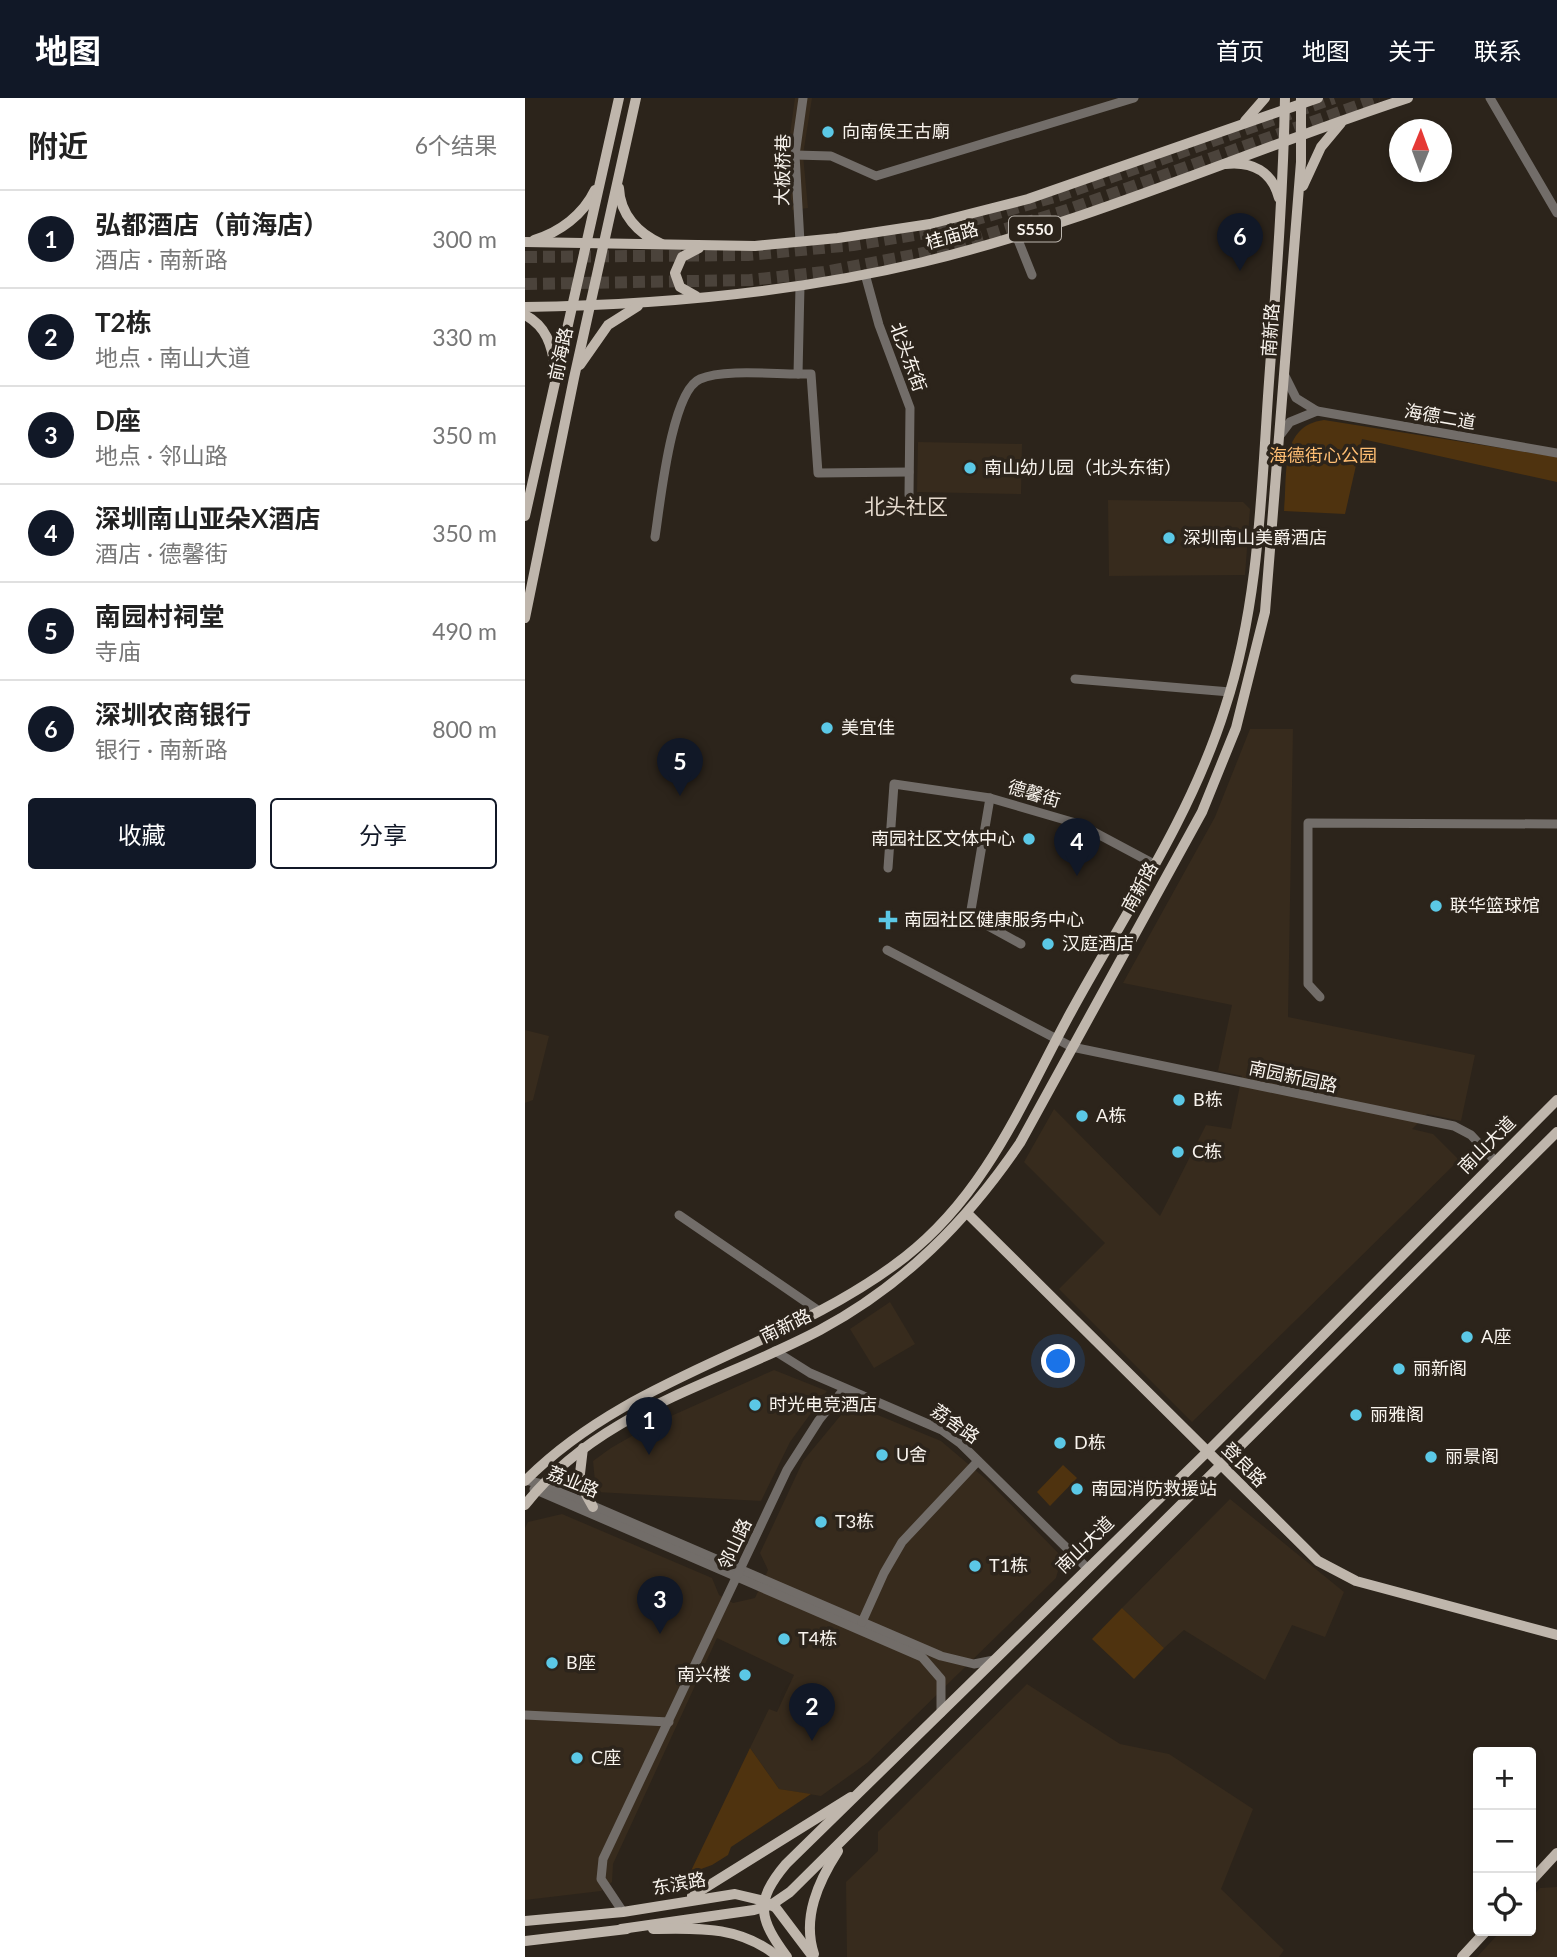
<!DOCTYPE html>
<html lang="zh">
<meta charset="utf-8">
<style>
body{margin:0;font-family:Lato,"Noto Sans SC",sans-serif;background:#f2f2f2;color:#222}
.controls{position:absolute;right:21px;bottom:21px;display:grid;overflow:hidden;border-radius:7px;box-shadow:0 4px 10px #0003}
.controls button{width:63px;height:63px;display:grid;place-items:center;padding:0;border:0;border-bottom:2px solid #e0e0e0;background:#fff;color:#222;font:35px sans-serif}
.compass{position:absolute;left:864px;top:21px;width:63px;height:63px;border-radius:50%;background:#fff;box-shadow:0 4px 10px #0003;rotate:1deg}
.you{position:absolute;left:534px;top:1264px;width:24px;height:24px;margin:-18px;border:5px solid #fff;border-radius:50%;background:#1a73e8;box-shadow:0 0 0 10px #1a73e833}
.badge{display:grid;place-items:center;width:46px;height:46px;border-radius:50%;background:#111827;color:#fff;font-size:23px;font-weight:700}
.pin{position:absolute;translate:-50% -58px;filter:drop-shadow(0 2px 4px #0008)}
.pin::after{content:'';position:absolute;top:37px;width:24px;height:21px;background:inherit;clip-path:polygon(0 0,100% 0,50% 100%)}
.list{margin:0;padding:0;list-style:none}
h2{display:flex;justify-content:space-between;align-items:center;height:91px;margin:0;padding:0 28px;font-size:30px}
h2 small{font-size:23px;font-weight:400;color:#767676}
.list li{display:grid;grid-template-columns:46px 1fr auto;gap:21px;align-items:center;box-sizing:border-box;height:98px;padding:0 28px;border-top:2px solid #e0e0e0}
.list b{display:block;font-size:26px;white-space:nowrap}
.list p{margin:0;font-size:23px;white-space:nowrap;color:#767676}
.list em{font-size:23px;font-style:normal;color:#767676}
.actions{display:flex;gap:14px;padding:21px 28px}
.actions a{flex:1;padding:16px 0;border:2px solid #111827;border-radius:7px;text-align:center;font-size:24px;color:#111827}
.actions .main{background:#111827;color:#fff}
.icon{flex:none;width:38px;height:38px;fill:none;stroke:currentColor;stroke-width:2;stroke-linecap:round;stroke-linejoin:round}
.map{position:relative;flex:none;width:1032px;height:1859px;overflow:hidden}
header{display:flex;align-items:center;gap:42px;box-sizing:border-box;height:98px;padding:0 35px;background:#111827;color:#fff}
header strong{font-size:33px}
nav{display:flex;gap:38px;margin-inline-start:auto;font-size:24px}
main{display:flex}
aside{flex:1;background:#fff}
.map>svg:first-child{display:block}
.built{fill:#372b1d}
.green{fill:#4f330f}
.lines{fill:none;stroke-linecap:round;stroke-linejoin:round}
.highway-tunnel{stroke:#4b433b;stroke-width:12;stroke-dasharray:12 6;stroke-linecap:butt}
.minor{stroke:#726d69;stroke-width:9}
.major{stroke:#bfb6ac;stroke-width:10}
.poi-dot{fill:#5bc8e6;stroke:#2c241b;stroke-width:2.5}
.labels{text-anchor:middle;stroke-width:7;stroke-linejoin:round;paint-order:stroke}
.shield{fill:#2c241b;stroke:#bcb6af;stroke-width:2}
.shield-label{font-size:16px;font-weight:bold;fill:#f9f4ee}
.poi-label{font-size:18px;fill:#f9f4ee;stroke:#2c241b;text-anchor:start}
.street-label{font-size:18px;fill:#f9f4ee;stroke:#2c241b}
.park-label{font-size:18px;fill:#ffbe73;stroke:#2c241b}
.quarter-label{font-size:21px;fill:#e4d9cd;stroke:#2c241b}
</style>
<header>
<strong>地图</strong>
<nav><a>首页</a><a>地图</a><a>关于</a><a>联系</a></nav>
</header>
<main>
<aside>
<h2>附近<small>6个结果</small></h2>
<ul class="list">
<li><span class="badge">1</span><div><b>弘都酒店（前海店）</b><p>酒店 · 南新路</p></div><em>300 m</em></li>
<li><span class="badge">2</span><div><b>T2栋</b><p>地点 · 南山大道</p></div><em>330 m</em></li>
<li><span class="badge">3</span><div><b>D座</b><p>地点 · 邻山路</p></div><em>350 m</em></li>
<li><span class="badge">4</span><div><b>深圳南山亚朵X酒店</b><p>酒店 · 德馨街</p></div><em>350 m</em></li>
<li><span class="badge">5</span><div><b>南园村祠堂</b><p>寺庙</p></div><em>490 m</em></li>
<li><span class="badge">6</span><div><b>深圳农商银行</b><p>银行 · 南新路</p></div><em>800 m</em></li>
</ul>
<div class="actions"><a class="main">收藏</a><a>分享</a></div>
</aside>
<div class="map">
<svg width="1032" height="1859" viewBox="0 0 1032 1859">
<rect width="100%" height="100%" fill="#2c241b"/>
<!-- built -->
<g class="built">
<polygon points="270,0 287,0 278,57 283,110 267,112 262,57"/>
<polygon points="393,344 497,346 496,396 392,394"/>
<polygon points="583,402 718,404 725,411 720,477 584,478"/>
<polygon points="725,631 768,631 763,919 950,957 936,1023 902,1016 887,1031 908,1036 934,1062 667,1324 534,1191 580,1145 499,1064 529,1011 635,1118 681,1027 706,1031 717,978 693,973 707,907 598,885 690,719"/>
<polygon points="0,932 24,938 8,1002 0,1005"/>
<polygon points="365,1204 390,1246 349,1270 325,1231"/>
<polygon points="249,1272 302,1293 265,1344 236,1403 71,1394 68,1363 86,1350 126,1327"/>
<polygon points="343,1313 416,1343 462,1382 537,1459 531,1480 342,1665 296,1698 254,1691 225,1650 244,1611 252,1614 269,1577 192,1540 88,1766 87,1784 76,1793 0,1802 0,1430 3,1424 37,1416 187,1480 194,1497 208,1505 230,1500 243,1472 235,1455 278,1363 316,1317"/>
<polygon points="705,1401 819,1494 800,1539 767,1527 740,1582 659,1532 639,1550 597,1510"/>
<polygon points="502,1586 595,1646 644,1656 728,1711 696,1791 759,1852 754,1859 322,1859 321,1784 353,1753 353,1734"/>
<polygon points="1032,1789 1032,1859 952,1859 976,1833 1006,1833 1006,1800 1015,1790"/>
</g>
<!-- green -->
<g class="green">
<path d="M 799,322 L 1032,359 L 1032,384 L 837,341 L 820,416 L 759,413 C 763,376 754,328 799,322 Z"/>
<polygon points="538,1367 552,1380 525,1408 512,1394"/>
<polygon points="597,1510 639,1550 609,1581 567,1541"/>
<polygon points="225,1650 254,1691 286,1696 206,1749 203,1757 187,1767 165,1775"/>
</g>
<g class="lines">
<!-- highway-tunnel -->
<g class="highway-tunnel">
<polyline points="0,159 223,157 328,147 407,134 536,97 809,0"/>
<polyline points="0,186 225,182 299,174 409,153 542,112 854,0"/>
</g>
<!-- minor -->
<g class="minor">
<polyline points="965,0 1032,115"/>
<polyline points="270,57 306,58 351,78 609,0"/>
<polyline points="491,137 507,177"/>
<polyline points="275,144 270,57 278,0"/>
<polyline points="340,176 354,227 385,310 384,397"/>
<polyline points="275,188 273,276 286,276 293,375 384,374"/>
<polyline points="760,278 771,300 792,313 1032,355"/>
<polyline points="756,336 765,324 792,313"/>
<path d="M 130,439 C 135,408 146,293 175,281 C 198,271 247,276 273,276"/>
<polyline points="550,581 705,594"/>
<polyline points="465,700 445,818 496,846"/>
<polyline points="363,770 369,686 465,700 554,726 629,766"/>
<polyline points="362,852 547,949 929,1028 946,1037 971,1064"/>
<polyline points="795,899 783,886 783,725 1032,726"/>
<polyline points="154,1117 294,1213"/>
<polyline points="250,1253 285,1275 417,1332 435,1345 562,1470"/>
<polyline points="0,1382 17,1386 416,1558 449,1566 469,1562"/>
<polyline points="9,1391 397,1559 416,1581 416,1615"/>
<polyline points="337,1524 359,1475 377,1444 453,1363"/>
<polyline points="0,1617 144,1624"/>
<polyline points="98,1814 76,1781 78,1761 262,1372 294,1322 319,1291"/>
</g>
<!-- major -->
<g class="major">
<polyline points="720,23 740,0"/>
<path d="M 700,66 C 727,63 747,73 754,100"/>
<polyline points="778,88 796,49 816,25"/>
<path d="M 94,90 C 95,116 113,136 137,146"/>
<path d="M 9,142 C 35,134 58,117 70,92"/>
<polyline points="0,144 230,148 313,140 405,126 503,101 793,0"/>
<polyline points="171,198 155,189 150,175 157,159 174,150"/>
<path d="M 0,209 C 134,207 268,195 398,164 C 564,124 722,53 883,0"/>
<path d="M 0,217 C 21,228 27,247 30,270"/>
<polyline points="55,267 83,227 113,208"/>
<polyline points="0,418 94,0"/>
<polyline points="0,520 49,280 111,0"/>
<polyline points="443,1116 793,1463 831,1483 1032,1537"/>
<polyline points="58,1350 54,1384 68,1409"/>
<path d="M 0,1383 C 107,1275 262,1251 380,1159 C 462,1095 498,1002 546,914 C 600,815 666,719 700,610 C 733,509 736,403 743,298 C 750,199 758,100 760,0"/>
<path d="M 0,1407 C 74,1312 193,1286 295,1232 C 379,1187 442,1123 495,1045 L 677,714 L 711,630 L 740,514 L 776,64 L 776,0"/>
<polyline points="1006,1783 1032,1755"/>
<polyline points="167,1798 326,1699"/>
<polyline points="0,1823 98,1814 210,1796 239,1803 251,1810 288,1859"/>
<polyline points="96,1831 229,1812 246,1807 265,1794 1032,1034"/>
<path d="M 128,1831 C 175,1830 216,1828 253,1859"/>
<polyline points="0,1843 102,1831"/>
<path d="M 289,1856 C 277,1820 293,1784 313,1753"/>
<path d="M 262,1859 C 234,1821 229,1804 261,1766 L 682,1354 L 1032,1002"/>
<polyline points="937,1859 961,1833"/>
</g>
</g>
<!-- markers -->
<g class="poi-dot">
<circle cx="303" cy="34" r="7"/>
<circle cx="445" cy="370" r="7"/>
<circle cx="644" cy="440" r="7"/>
<circle cx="302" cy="630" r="7"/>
<circle cx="504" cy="741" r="7"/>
<circle cx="911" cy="808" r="7"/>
<path d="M359.5 811.5h7v7h7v7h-7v7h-7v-7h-7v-7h7z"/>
<circle cx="523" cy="846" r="7"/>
<circle cx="654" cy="1002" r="7"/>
<circle cx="557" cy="1018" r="7"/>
<circle cx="653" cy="1054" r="7"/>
<circle cx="942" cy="1239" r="7"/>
<circle cx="874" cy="1271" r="7"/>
<circle cx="230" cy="1307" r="7"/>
<circle cx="831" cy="1317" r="7"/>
<circle cx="535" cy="1345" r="7"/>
<circle cx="357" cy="1357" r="7"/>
<circle cx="906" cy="1359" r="7"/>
<circle cx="552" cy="1391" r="7"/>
<circle cx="296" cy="1424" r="7"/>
<circle cx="450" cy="1468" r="7"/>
<circle cx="259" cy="1541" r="7"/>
<circle cx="27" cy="1565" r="7"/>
<circle cx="220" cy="1577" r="7"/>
<circle cx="52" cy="1660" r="7"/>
</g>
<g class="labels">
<!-- shield labels -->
<rect class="shield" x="484" y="118.5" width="52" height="25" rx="5"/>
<g class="shield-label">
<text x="510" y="137">S550</text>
</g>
<!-- poi labels -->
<g class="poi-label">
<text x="317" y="40">向南侯王古廟</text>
<text x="459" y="376">南山幼儿园（北头东街）</text>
<text x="658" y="446">深圳南山美爵酒店</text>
<text x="316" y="636">美宜佳</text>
<text x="490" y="747" text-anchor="end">南园社区文体中心</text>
<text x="925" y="814">联华篮球馆</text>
<text x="379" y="828">南园社区健康服务中心</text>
<text x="537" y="852">汉庭酒店</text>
<text x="668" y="1008">B栋</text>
<text x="571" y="1024">A栋</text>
<text x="667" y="1060">C栋</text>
<text x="956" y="1245">A座</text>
<text x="888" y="1277">丽新阁</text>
<text x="244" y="1313">时光电竞酒店</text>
<text x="845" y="1323">丽雅阁</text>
<text x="549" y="1351">D栋</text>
<text x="371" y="1363">U舍</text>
<text x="920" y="1365">丽景阁</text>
<text x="566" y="1397">南园消防救援站</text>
<text x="310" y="1430">T3栋</text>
<text x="464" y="1474">T1栋</text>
<text x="273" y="1547">T4栋</text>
<text x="41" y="1571">B座</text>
<text x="206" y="1583" text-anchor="end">南兴楼</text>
<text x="66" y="1666">C座</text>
</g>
<!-- street labels -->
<g class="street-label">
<text transform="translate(258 72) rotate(-89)" y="6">大板桥巷</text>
<text transform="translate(427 138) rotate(-16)" y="6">桂庙路</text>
<text transform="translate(746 232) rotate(-86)" y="6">南新路</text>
<text transform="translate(36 256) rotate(-78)" y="6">前海路</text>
<text transform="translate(383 259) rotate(70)" y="6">北头东街</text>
<text transform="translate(915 319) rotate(10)" y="6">海德二道</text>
<text transform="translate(509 696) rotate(16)" y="6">德馨街</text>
<text transform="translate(615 789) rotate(-61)" y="6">南新路</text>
<text transform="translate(768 979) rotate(12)" y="6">南园新园路</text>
<text transform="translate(962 1047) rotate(-45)" y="6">南山大道</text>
<text transform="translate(261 1228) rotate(-26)" y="6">南新路</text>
<text transform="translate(430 1326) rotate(35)" y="6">荔舍路</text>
<text transform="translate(719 1367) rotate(45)" y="6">登良路</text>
<text transform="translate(48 1384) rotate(22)" y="6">荔业路</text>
<text transform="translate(210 1446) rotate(-65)" y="6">邻山路</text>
<text transform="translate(560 1447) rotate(-44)" y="6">南山大道</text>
<text transform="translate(154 1786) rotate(-10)" y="6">东滨路</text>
</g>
<!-- park labels -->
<g class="park-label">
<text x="798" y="364">海德街心公园</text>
</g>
<!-- quarter labels -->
<g class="quarter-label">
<text x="381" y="416">北头社区</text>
</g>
</g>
</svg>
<div class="controls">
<button>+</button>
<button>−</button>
<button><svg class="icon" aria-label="locate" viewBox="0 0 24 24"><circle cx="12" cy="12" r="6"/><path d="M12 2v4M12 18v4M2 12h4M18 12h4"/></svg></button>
</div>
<svg class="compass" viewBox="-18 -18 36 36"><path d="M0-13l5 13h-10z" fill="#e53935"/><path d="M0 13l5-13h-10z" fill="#767676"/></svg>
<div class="you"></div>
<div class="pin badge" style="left:124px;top:1357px">1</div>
<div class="pin badge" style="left:287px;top:1643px">2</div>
<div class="pin badge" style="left:135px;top:1536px">3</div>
<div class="pin badge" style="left:552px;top:778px">4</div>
<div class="pin badge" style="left:155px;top:698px">5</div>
<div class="pin badge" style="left:715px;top:173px">6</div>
</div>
</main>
